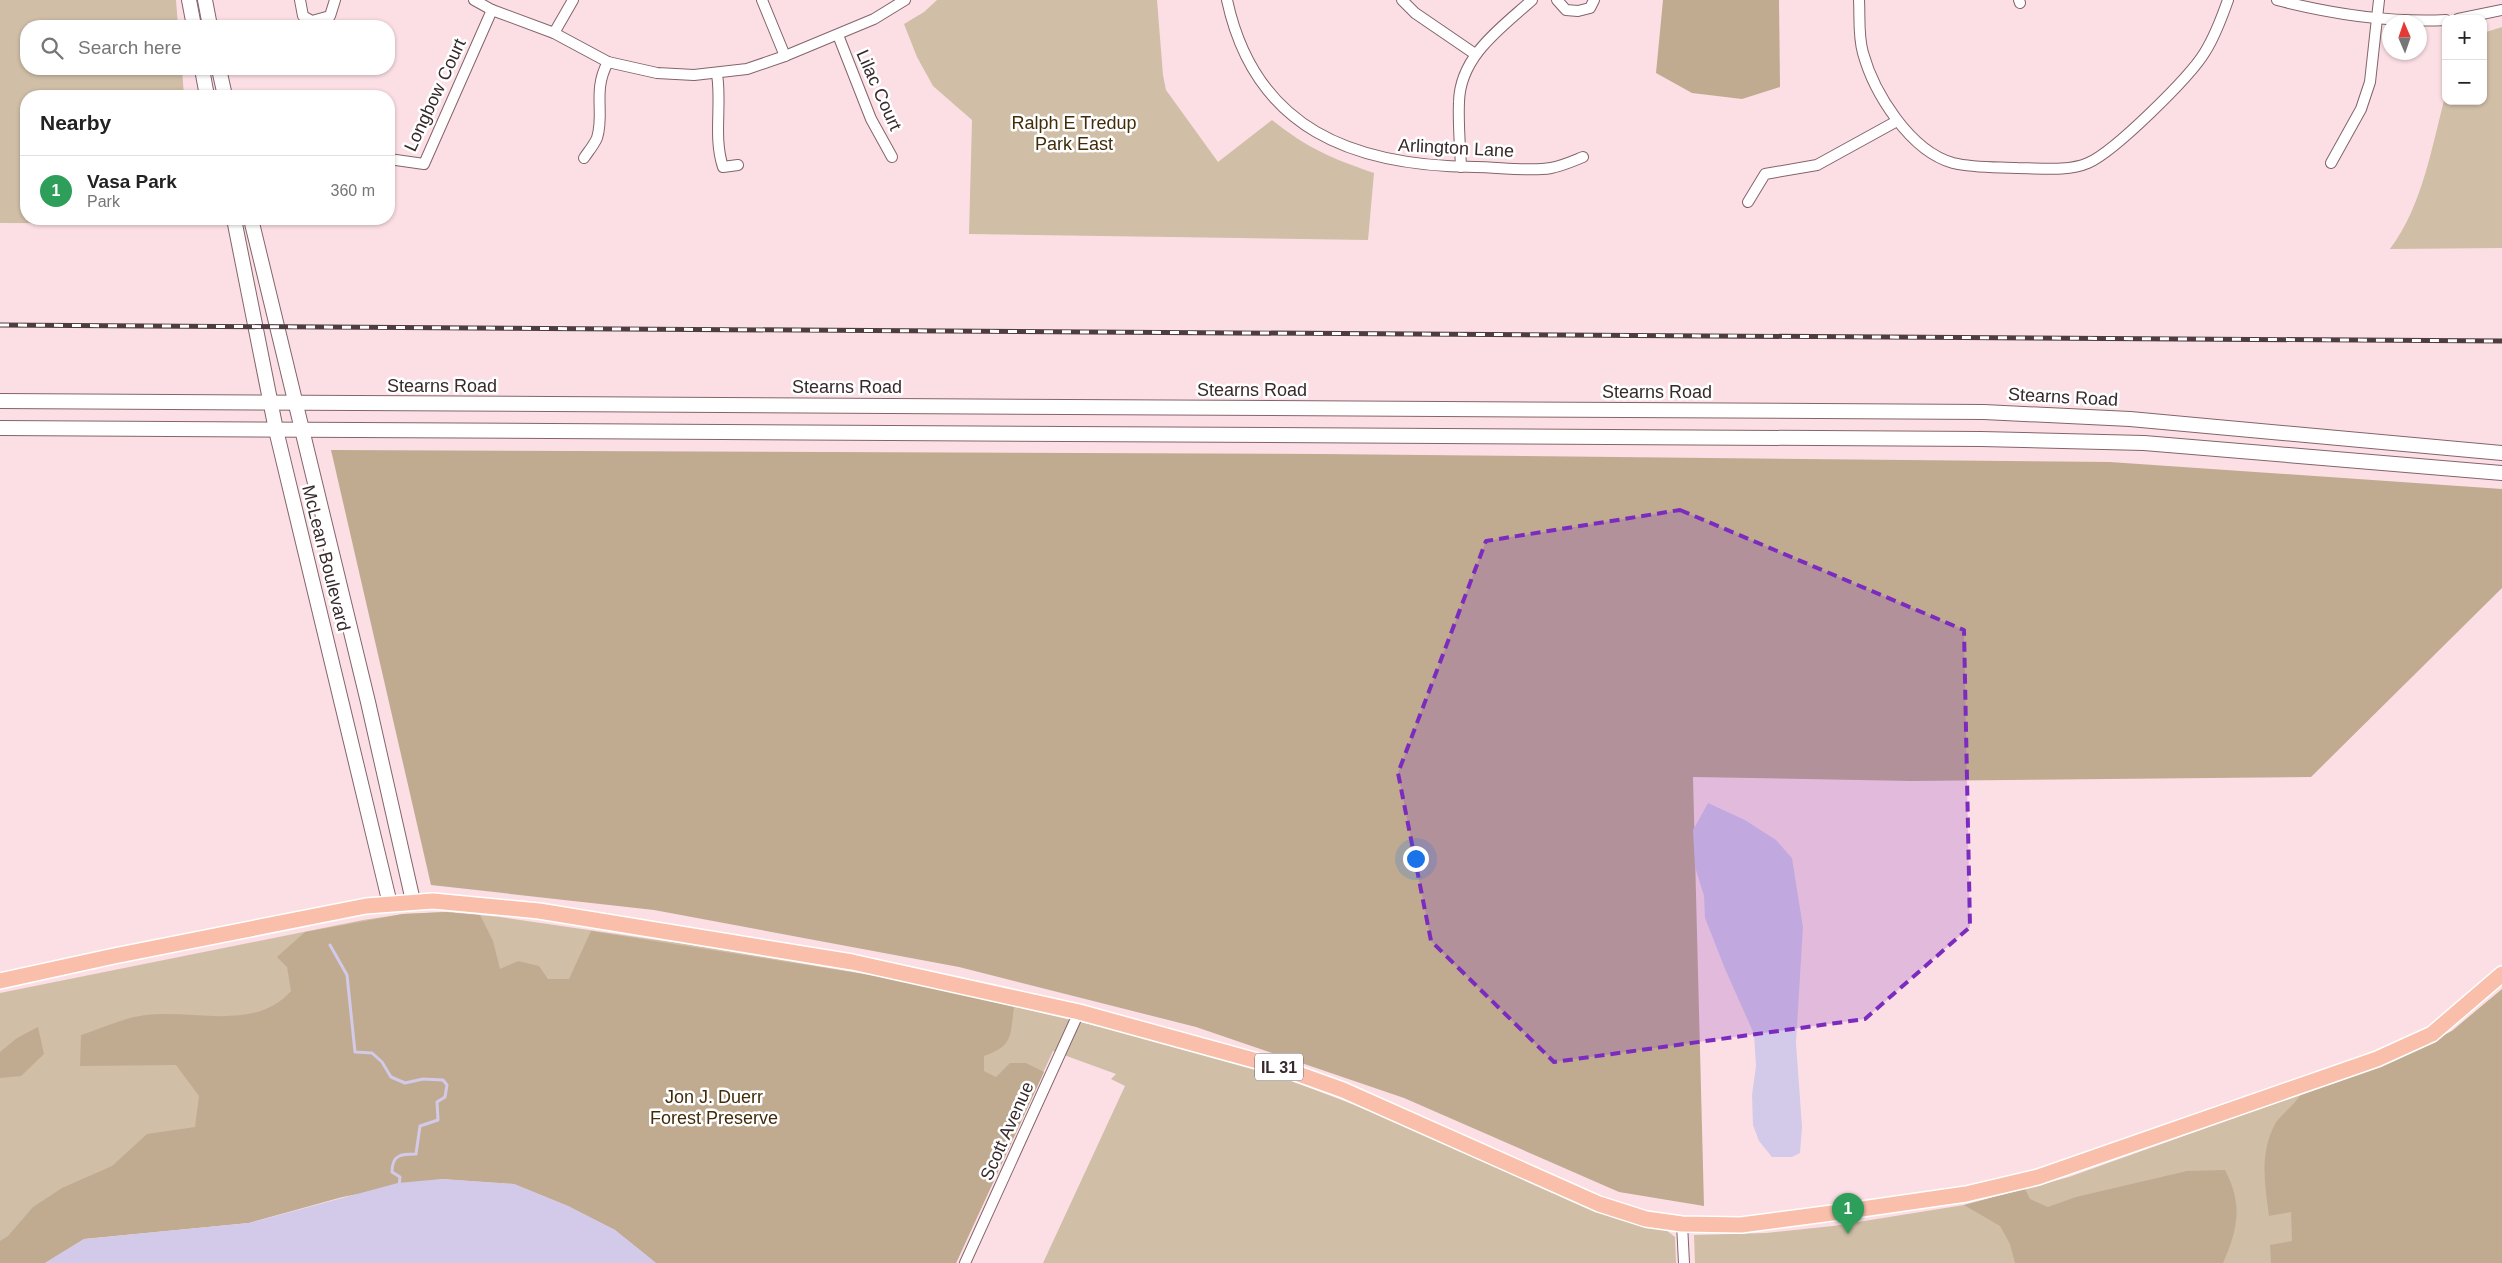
<!DOCTYPE html>
<meta charset="utf-8">
<style>
body{margin:0;font-family:Helvetica,sans-serif;background:#f2f2f2;color:#222}
.controls{position:absolute;right:15px;top:15px;display:grid;overflow:hidden;border-radius:10px;box-shadow:0 1px 4px #0004}
.controls button{width:45px;height:45px;display:grid;place-items:center;padding:0;border:0;border-bottom:1px solid #e0e0e0;background:#fff;color:#222;font:25px sans-serif}
.compass{position:absolute;left:2382px;top:15px;width:45px;height:45px;border-radius:50%;background:#fff;box-shadow:0 1px 4px #0004;rotate:358deg}
.you{position:absolute;left:1415px;top:858px;width:18px;height:18px;margin:-12px;border:4px solid #fff;border-radius:50%;background:#1a73e8;box-shadow:0 0 0 8px #1a73e833}
.badge{display:grid;place-items:center;width:32px;height:32px;border-radius:50%;background:#337c7f;color:#fff;font-size:16px;font-weight:700}
.pin{position:absolute;translate:-50% -41px;filter:drop-shadow(0 1px 2px #0008)}
.pin::after{content:'';position:absolute;top:26px;width:18px;height:15px;background:inherit;clip-path:polygon(0 0,100% 0,50% 100%)}
.list{margin:0;padding:0;list-style:none}
h2{display:flex;justify-content:space-between;align-items:center;height:65px;margin:0;padding:0 20px;font-size:21px}
h2 small{font-size:16px;font-weight:400;color:#767676}
.list li{display:grid;grid-template-columns:32px 1fr auto;gap:15px;align-items:center;box-sizing:border-box;height:70px;padding:0 20px;border-top:1px solid #e0e0e0}
.list b{display:block;font-size:19px;white-space:nowrap}
.list p{margin:0;font-size:16px;white-space:nowrap;color:#767676}
.list em{font-size:16px;font-style:normal;color:#767676}
.icon{flex:none;width:28px;height:28px;fill:none;stroke:currentColor;stroke-width:2;stroke-linecap:round;stroke-linejoin:round}
.map{position:relative;flex:none;width:2502px;height:1263px;overflow:hidden}
.search{position:absolute;background:#fff;box-shadow:0 1px 4px #0004;left:20px;top:20px;width:375px;height:55px;display:flex;align-items:center;gap:12px;box-sizing:border-box;padding:0 18px;border-radius:20px;color:#767676;font-size:19px}
.panel{position:absolute;background:#fff;box-shadow:0 1px 4px #0004;left:20px;top:90px;width:375px;height:135px;border-radius:20px}
.map>svg:first-child{display:block}
.green{fill:#d0bea7}
.forest{fill:#c0ab91}
.water{fill:#d3c9e8}
.lines{fill:none;stroke-linecap:round;stroke-linejoin:round}
.stream{stroke:#d3c9e8;stroke-width:3}
.street-casing{stroke:#83646a;stroke-width:12}
.secondary-casing{stroke:#83646a;stroke-width:16}
.primary-casing{stroke:#fff;stroke-width:18}
.street{stroke:#fff;stroke-width:10}
.secondary{stroke:#fff;stroke-width:14}
.primary{stroke:#f9bfab;stroke-width:15}
.rail-casing{stroke:#4d3d41;stroke-width:5}
.rail{stroke:#fff;stroke-width:3;stroke-dasharray:9;stroke-linecap:butt}
.marked{fill:#7b2cbf;fill-opacity:0.2;stroke:#7b2cbf;stroke-width:4;stroke-dasharray:10 6;stroke-linejoin:round}
.labels{text-anchor:middle;stroke-width:5;stroke-linejoin:round;paint-order:stroke}
.shield{fill:#fff;stroke:#73696b;stroke-width:1}
.shield-label{font-size:16px;font-weight:bold;fill:#37292c}
.street-label{font-size:18px;fill:#37292c;stroke:#fff}
.park-label{font-size:18px;fill:#422b08;stroke:#fff}
</style>
<div class="map">
<svg width="2502" height="1263" viewBox="0 0 2502 1263">
<rect width="100%" height="100%" fill="#fcdfe4"/>
<!-- green -->
<g class="green">
<polygon points="0,0 176,0 178,26 26,26 26,69 182,69 184,96 26,96 26,219 195,219 196,224 0,223"/>
<path d="M 937,0 L 1157,0 L 1163,75 L 1166,90 L 1218,162 L 1272,120 C 1307,148 1333,159 1374,173 L 1368,240 L 969,234 L 972,120 L 933,86 L 917,57 L 904,24 L 924,12 Z"/>
<path d="M 2502,27 L 2502,248 L 2390,249 C 2423,205 2432,145 2446,93 L 2446,101 L 2483,101 L 2483,33 Z"/>
<polygon points="446,912 500,917 685,944 901,980 1122,1032 1265,1071 1371,1111 1620,1219 1666,1230 1675,1237 1676,1263 1043,1263 1125,1086 1111,1079 1116,1074 1053,1051 956,1263 656,1263 615,1230 568,1206 514,1184 442,1179 154,1231 84,1239 45,1263 0,1263 0,993 363,920 403,914"/>
<polygon points="2489,1000 2502,1263 1695,1263 1694,1235 1766,1233 1833,1226 1964,1205 2069,1177 2394,1061 2452,1031"/>
</g>
<!-- forest -->
<g class="forest">
<polygon points="1663,0 1779,0 1780,87 1742,99 1692,93 1656,73"/>
<polygon points="331,450 1322,454 2110,462 2502,489 2502,588 2311,777 1912,781 1693,777 1704,1206 1619,1192 1404,1098 1196,1027 959,967 654,910 431,885"/>
<path d="M 446,912 L 480,915 L 493,941 L 500,969 L 518,961 L 539,966 L 548,979 L 569,979 L 591,931 L 901,980 L 1014,1007 C 1010,1035 1014,1046 984,1056 L 984,1071 L 996,1077 L 1010,1063 L 1026,1063 L 1044,1072 L 956,1263 L 656,1263 L 615,1230 L 568,1206 L 514,1184 L 442,1179 L 346,1196 L 249,1223 L 84,1239 L 45,1263 L 0,1263 L 0,1241 L 8,1236 L 33,1207 L 62,1188 L 112,1166 L 147,1134 L 195,1127 L 199,1096 L 176,1065 L 80,1066 L 81,1035 C 101,1029 125,1017 146,1015 C 194,1009 255,1032 291,991 L 287,967 L 277,957 L 305,932 L 403,914 Z"/>
<path d="M 2502,989 L 2502,1263 L 2271,1263 L 2270,1245 L 2292,1241 L 2291,1212 L 2269,1216 C 2265,1185 2259,1154 2275,1124 C 2280,1115 2294,1106 2301,1094 L 2394,1061 L 2452,1031 Z"/>
<polygon points="38,1027 44,1054 21,1076 0,1078 0,1052 17,1038"/>
<path d="M 2225,1170 C 2243,1204 2238,1229 2223,1263 L 2015,1263 L 2010,1244 L 2000,1226 L 1964,1205 L 2025,1189 L 2030,1199 L 2048,1207 L 2076,1197 L 2187,1171 Z"/>
</g>
<!-- water -->
<g class="water">
<polygon points="1708,803 1745,820 1776,840 1792,858 1803,927 1796,1043 1802,1127 1800,1153 1792,1157 1772,1157 1759,1141 1753,1125 1752,1095 1756,1066 1754,1034 1725,969 1705,918 1704,896 1695,867 1693,830"/>
<polygon points="442,1179 514,1184 568,1206 615,1230 656,1263 45,1263 84,1239 249,1223 398,1183"/>
</g>
<g class="lines">
<!-- stream -->
<path class="stream" d="M 330,945 L 347,975 L 355,1052 L 372,1053 L 382,1062 L 391,1077 L 405,1083 L 423,1079 L 443,1080 L 447,1085 L 445,1097 L 437,1102 L 438,1120 L 420,1126 L 416,1154 C 402,1154 392,1154 392,1172 L 400,1177 L 399,1186"/>
<!-- street casing -->
<g class="street-casing">
<g id="street">
<polyline points="300,0 303,16 312,21 330,16 335,0"/>
<polyline points="474,0 492,10 554,33 608,62 657,73 694,75 747,69 785,56 874,19 905,0"/>
<polyline points="762,0 785,56"/>
<path d="M 1227,0 C 1255,130 1354,166 1475,167 C 1498,167 1529,172 1551,168 C 1562,166 1573,161 1583,157"/>
<polyline points="1402,0 1415,13 1475,54"/>
<polyline points="1557,0 1566,10 1578,11 1590,8 1594,0"/>
<path d="M 1859,0 C 1860,17 1858,36 1863,53 C 1874,93 1910,151 1953,163 C 1974,168 1995,167 2017,168 C 2040,168 2067,172 2088,163 C 2114,152 2190,77 2205,52 C 2215,36 2222,17 2228,0"/>
<polyline points="2019,0 2020,3"/>
<path d="M 2277,0 C 2332,14 2388,23 2446,20"/>
<polyline points="2458,19 2502,10"/>
<polyline points="554,33 573,0"/>
<polyline points="838,35 871,119 892,157"/>
<path d="M 717,74 C 722,105 713,137 723,167 L 738,165"/>
<path d="M 584,158 C 588,152 594,145 597,138 C 605,113 592,91 608,62"/>
<polyline points="389,159 424,164 492,10"/>
<polyline points="2331,163 2361,109 2370,82 2379,0"/>
<path d="M 1461,167 C 1460,145 1458,123 1459,102 C 1460,56 1501,28 1532,0"/>
<polyline points="1748,202 1765,174 1817,165 1897,121"/>
<polyline points="1682,1224 1684,1263"/>
<polyline points="965,1263 1079,1012"/>
</g>
</g>
<!-- secondary casing -->
<g class="secondary-casing">
<g id="secondary">
<polyline points="189,0 194,26"/>
<polyline points="205,0 210,26"/>
<polyline points="202,69 207,96"/>
<polyline points="219,69 225,96"/>
<polyline points="234,219 276,430 390,904"/>
<polyline points="251,219 368,702 413,901"/>
<polyline points="0,401 1984,412 2130,419 2502,453"/>
<polyline points="0,428 1981,439 2144,443 2502,473"/>
</g>
</g>
<!-- primary casing -->
<g class="primary-casing">
<polyline id="primary" points="0,981 114,956 366,906 433,901 539,911 852,962 1079,1012 1279,1067 1343,1090 1599,1204 1646,1219 1682,1224 1741,1225 1855,1210 1966,1194 2038,1177 2377,1059 2432,1034 2502,974"/>
</g>
<!-- street -->
<use href="#street" class="street"/>
<!-- secondary -->
<use href="#secondary" class="secondary"/>
<!-- primary -->
<use href="#primary" class="primary"/>
<!-- rail casing -->
<g class="rail-casing">
<polyline id="rail" points="0,325 2502,341"/>
</g>
<!-- rail -->
<use href="#rail" class="rail"/>
</g>
<!-- marked area -->
<path class="marked" d="M 1680,510 L 1964,630 L 1970,927 L 1865,1019 L 1554,1062 L 1431,941 L 1398,773 L 1486,541 Z"/>
<g class="labels">
<!-- shield labels -->
<rect class="shield" x="1255" y="1053.5" width="48" height="27" rx="4"/>
<g class="shield-label">
<text x="1279" y="1073">IL 31</text>
</g>
<!-- street labels -->
<g class="street-label">
<text transform="translate(879 90) rotate(66)" y="6">Lilac Court</text>
<text transform="translate(435 95) rotate(-65)" y="6">Longbow Court</text>
<text transform="translate(1456 148) rotate(3)" y="6">Arlington Lane</text>
<text x="442" y="392">Stearns Road</text>
<text x="847" y="393">Stearns Road</text>
<text x="1252" y="396">Stearns Road</text>
<text x="1657" y="398">Stearns Road</text>
<text transform="translate(2063 397) rotate(3)" y="6">Stearns Road</text>
<text transform="translate(326 558) rotate(76)" y="6">McLean Boulevard</text>
<text transform="translate(1007 1131) rotate(-66)" y="6">Scott Avenue</text>
</g>
<!-- park labels -->
<g class="park-label">
<text x="1074" y="129">Ralph E Tredup<tspan x="1074" dy="21">Park East</tspan></text>
<text x="714" y="1103">Jon J. Duerr<tspan x="714" dy="21">Forest Preserve</tspan></text>
</g>
</g>
</svg>
<div class="controls">
<button>+</button>
<button>−</button>
</div>
<svg class="compass" viewBox="-18 -18 36 36"><path d="M0-13l5 13h-10z" fill="#e53935"/><path d="M0 13l5-13h-10z" fill="#767676"/></svg>
<div class="you"></div>
<div class="pin badge" style="left:1848px;top:1234px;background:#2e9e5b">1</div>
<div class="search"><svg class="icon" aria-label="search" viewBox="0 0 24 24"><circle cx="10" cy="10" r="6"/><path d="M15 15l6 6"/></svg>Search here</div>
<section class="panel">
<h2>Nearby<small></small></h2>
<ul class="list">
<li><span class="badge" style="background:#2e9e5b">1</span><div><b>Vasa Park</b><p>Park</p></div><em>360 m</em></li>
</ul>
</section>
</div>
